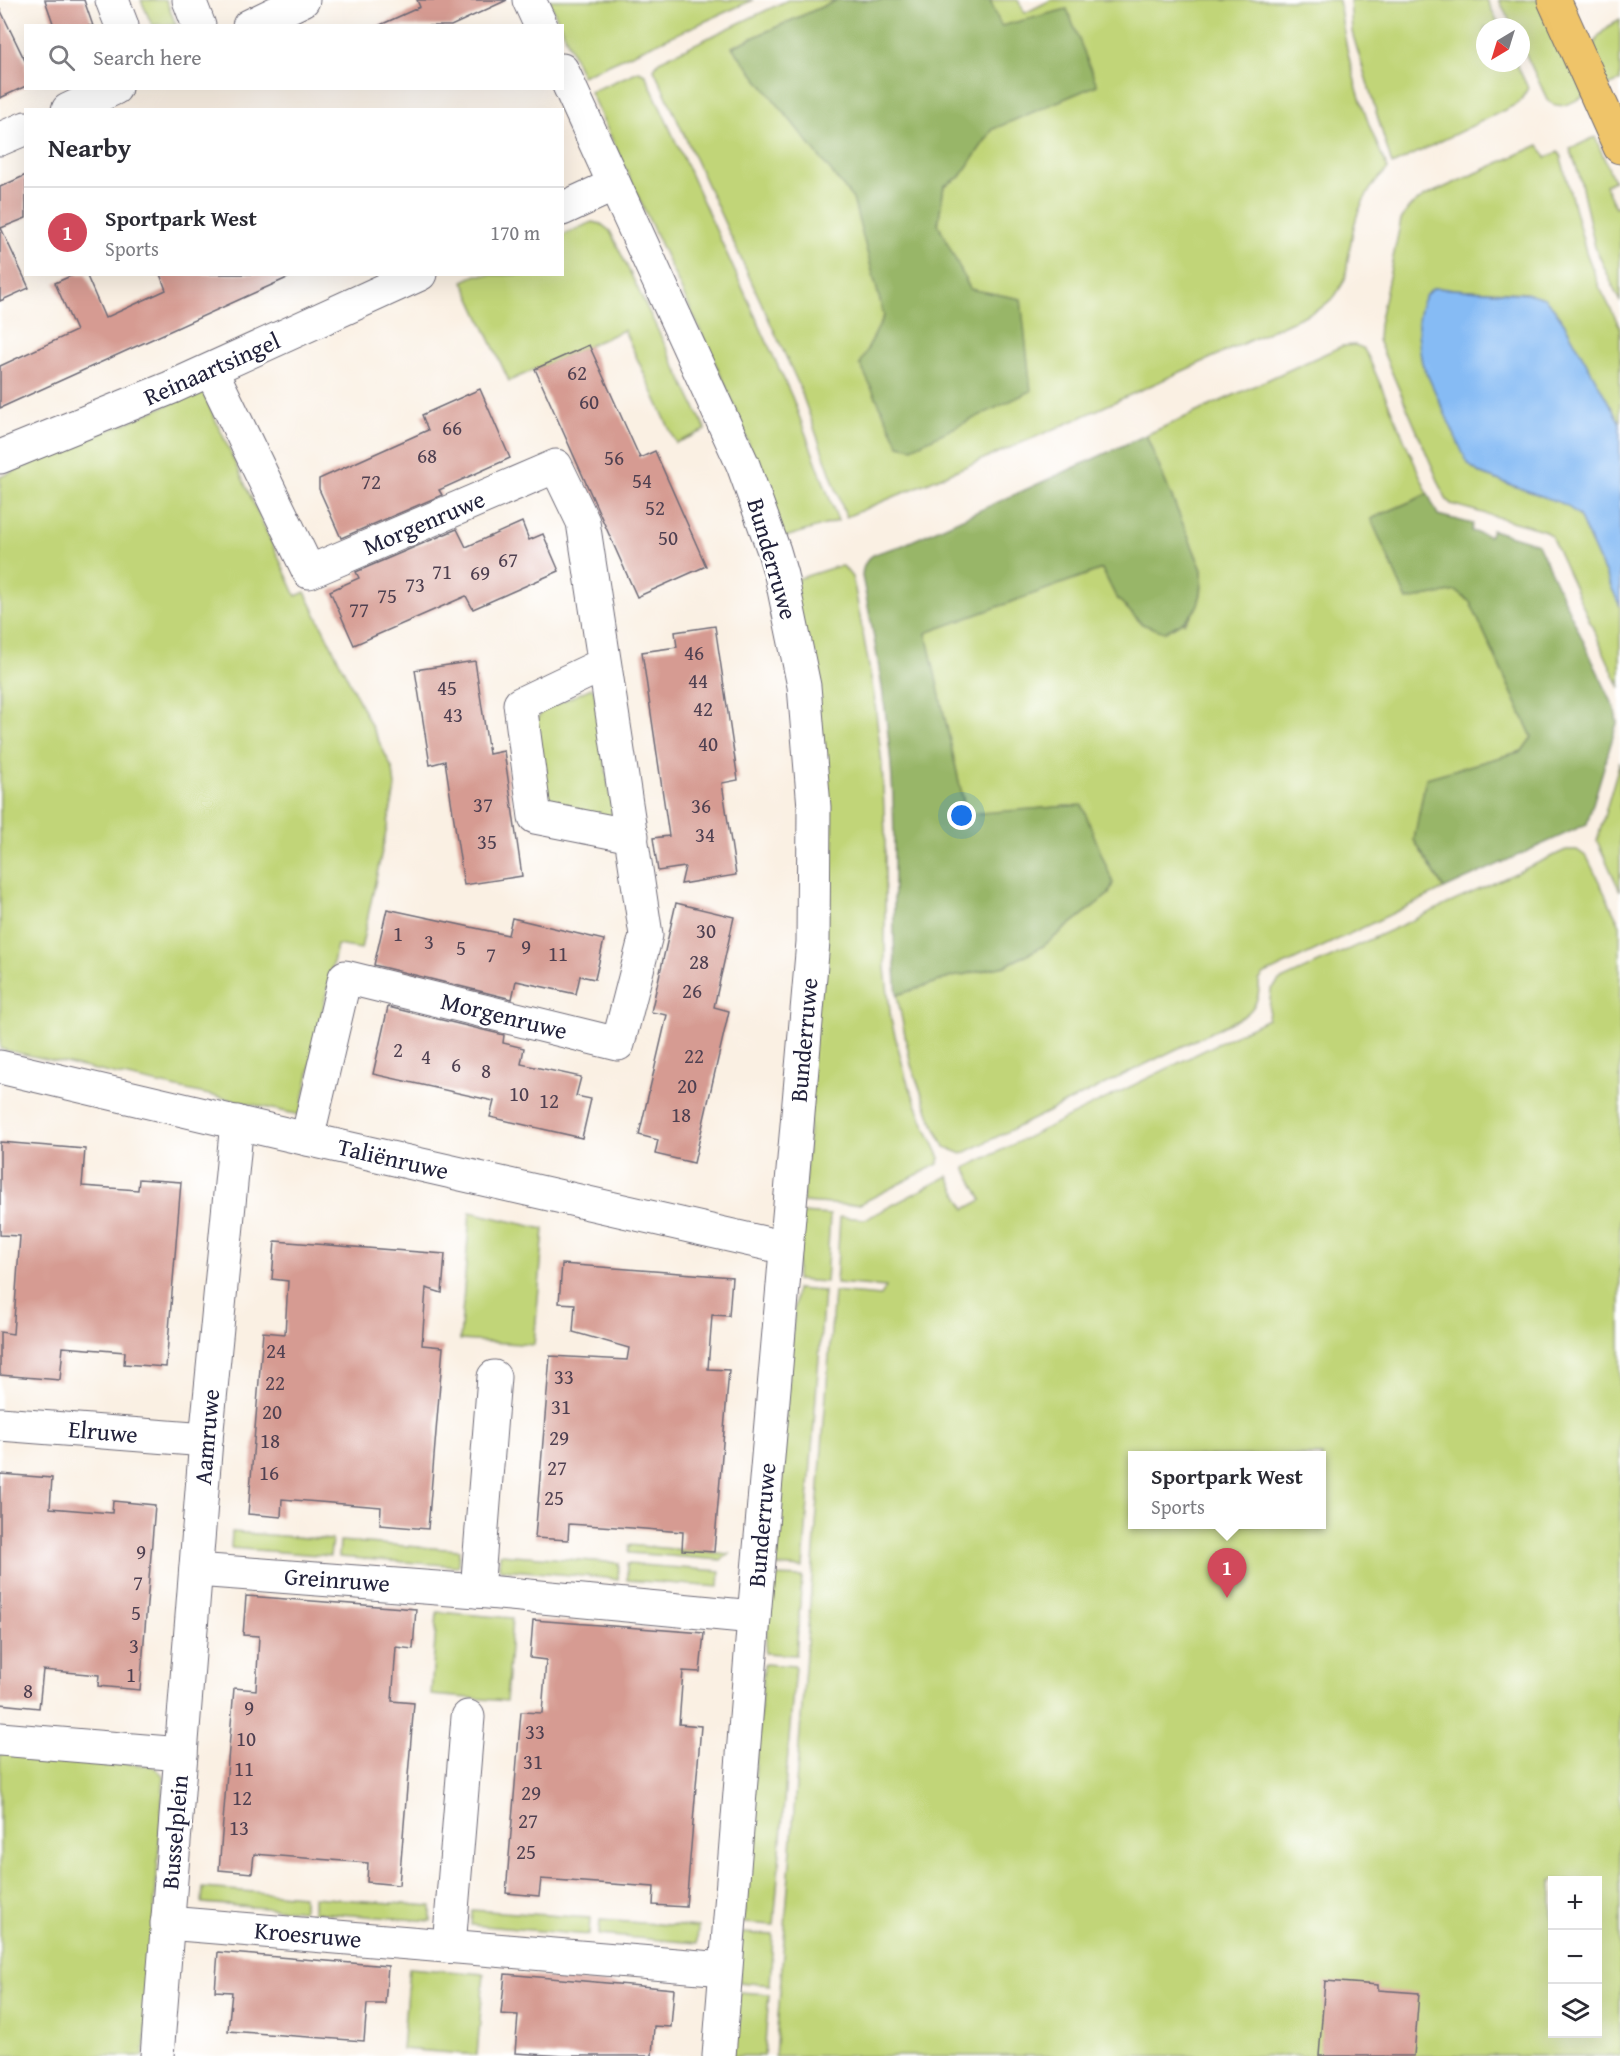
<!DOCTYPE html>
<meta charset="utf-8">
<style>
body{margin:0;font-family:"Gentium Book Plus",serif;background:#f2f2f3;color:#2b2b33}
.controls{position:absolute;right:18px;bottom:18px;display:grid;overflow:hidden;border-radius:0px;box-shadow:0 6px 24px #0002}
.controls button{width:54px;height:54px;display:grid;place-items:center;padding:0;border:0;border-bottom:2px solid #e1e1e2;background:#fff;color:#2b2b33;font:30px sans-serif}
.compass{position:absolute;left:1476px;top:18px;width:54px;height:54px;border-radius:50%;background:#fff;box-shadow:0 6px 24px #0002;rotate:218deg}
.you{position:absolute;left:962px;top:816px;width:21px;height:21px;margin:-15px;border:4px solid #fff;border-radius:50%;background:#1a73e8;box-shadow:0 0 0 9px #1a73e833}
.badge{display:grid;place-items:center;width:39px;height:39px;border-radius:50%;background:#d1495b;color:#fff;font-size:20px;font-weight:700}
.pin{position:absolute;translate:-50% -50px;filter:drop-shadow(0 2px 3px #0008)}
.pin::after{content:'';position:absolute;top:32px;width:21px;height:18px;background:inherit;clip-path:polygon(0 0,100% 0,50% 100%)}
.popup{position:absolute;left:1128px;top:1451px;width:198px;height:78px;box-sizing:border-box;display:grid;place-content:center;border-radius:0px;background:#fff;filter:drop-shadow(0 2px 4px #0005);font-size:20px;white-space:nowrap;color:#7c7c81}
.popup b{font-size:22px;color:#2b2b33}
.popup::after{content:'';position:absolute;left:50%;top:100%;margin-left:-12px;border:12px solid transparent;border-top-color:#fff}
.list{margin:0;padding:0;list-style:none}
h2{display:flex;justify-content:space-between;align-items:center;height:78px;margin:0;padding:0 24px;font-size:26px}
h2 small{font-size:20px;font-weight:400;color:#7c7c81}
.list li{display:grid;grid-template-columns:39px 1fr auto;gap:18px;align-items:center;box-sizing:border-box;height:90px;padding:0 24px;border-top:2px solid #e1e1e2}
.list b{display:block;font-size:22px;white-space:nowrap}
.list p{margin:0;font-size:20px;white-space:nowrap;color:#7c7c81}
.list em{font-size:20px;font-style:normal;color:#7c7c81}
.icon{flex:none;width:33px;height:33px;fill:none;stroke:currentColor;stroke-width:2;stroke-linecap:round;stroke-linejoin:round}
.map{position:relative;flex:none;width:1620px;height:2056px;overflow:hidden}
.search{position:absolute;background:#fff;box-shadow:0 6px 24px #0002;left:24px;top:24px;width:540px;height:66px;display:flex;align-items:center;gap:15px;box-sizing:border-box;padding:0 21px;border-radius:0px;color:#7c7c81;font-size:22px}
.panel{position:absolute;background:#fff;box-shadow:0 6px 24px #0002;left:24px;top:108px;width:540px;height:168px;border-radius:0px}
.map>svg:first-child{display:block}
.green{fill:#c1d578;stroke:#727c5a;stroke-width:1.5;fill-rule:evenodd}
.forest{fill:#98b668;stroke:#5d6c52;stroke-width:1.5}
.water{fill:#86bbf4;stroke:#546e98;stroke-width:1.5}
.building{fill:#d69b92}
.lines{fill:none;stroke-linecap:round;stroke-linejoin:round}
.minor-casing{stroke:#6e6a76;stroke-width:35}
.major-casing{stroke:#6e6a76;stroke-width:35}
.minor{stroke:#fff;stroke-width:33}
.major{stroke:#efc469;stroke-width:33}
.labels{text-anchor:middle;stroke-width:5;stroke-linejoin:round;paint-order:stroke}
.number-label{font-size:21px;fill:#4f4051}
.street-label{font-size:24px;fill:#22223b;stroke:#fff}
</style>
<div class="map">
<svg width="1620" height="2056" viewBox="0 0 1620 2056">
<rect width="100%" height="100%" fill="#fff"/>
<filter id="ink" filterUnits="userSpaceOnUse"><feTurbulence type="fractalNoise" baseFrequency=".0167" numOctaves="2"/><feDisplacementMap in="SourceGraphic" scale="12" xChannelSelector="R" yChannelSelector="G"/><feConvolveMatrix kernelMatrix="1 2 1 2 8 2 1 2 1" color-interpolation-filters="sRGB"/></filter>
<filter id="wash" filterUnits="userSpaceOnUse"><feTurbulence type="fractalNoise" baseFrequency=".008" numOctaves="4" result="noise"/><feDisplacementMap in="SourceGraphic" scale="24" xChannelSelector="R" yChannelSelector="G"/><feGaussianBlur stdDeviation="1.35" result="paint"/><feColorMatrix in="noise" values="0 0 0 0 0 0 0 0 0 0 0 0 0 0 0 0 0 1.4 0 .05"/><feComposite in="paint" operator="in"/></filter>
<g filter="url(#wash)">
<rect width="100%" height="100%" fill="#faf0e3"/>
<!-- green -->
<g class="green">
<polygon points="141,0 166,0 176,25 152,25"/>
<polygon points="549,0 753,0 582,76 563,31 562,26 560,25"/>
<path d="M 788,0 L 837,0 L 732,47 L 854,199 L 884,316 L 860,365 L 970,289 L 938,224 L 944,186 L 960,177 L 993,129 L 1097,85 L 1001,26 L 990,0 L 1018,0 L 1025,13 L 1051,0 L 1339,0 C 1346,59 1362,115 1388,169 C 1352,202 1352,235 1345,280 L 1335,296 L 1321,308 L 1066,424 L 846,517 L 798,383 L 654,69 L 659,61 Z"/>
<polygon points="1350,0 1487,0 1500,27 1485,27 1485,63 1516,63 1528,88 1519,103 1392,165 1352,32"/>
<path d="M 1499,0 L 1542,0 L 1585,96 C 1572,102 1561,111 1548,101 L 1521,44 L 1521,27 L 1513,27 Z"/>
<path d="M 1620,19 L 1620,81 L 1606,87 C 1602,78 1595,66 1593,56 C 1591,39 1607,26 1620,19 Z"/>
<polygon points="639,71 645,74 792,397 838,521 782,538 744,431 729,393 590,92"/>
<polygon points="1595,137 1614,181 1605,185 1615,207 1620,205 1620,302 1595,247 1579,174 1570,149"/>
<polygon points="1539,145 1546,158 1558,152 1560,154 1586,252 1599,286 1620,327 1620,423 1564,323 1553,307 1527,293 1434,288 1418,334 1422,363 1469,465 1481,474 1567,505 1579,516 1620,606 1620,688 1551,536 1543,530 1451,504 1446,499 1378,340 1379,324 1401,220 1409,207 1425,196"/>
<polygon points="592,222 601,224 610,231 706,430 676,443 624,330 509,381 463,281 476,275 562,274 563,235"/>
<path d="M 1355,345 L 1363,348 L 1368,356 L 1428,494 L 1371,519 L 1407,600 L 1456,591 L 1470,602 L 1532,737 L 1522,751 L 1426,778 L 1414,840 L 1444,889 L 1263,975 L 1259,981 C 1260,996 1256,1009 1242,1017 L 962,1154 L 945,1147 L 931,1119 L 911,1065 L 897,995 L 952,977 L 1005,966 L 1043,946 L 1109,894 L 1067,806 L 968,815 L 964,804 L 925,632 L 1102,569 L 1116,597 L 1184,623 C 1201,607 1203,593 1202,570 L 1146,435 L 1342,346 Z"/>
<polygon points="202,390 296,596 305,592 393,770 395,787 393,799 361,949 337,945 300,1115 0,1049 0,477"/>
<polygon points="843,566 852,577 855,589 874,695 882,765 885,833 885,968 891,1020 906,1078 924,1124 940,1158 938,1164 860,1204 846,1205 803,1202 812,1084 794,580 835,567"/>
<polygon points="591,688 594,690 614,821 548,806 535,723 542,711"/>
<polygon points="1620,761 1620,891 1597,841"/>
<path d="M 1566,850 L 1577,850 L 1587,857 L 1620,925 L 1620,2056 L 775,2056 L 834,1292 L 881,1296 L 886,1287 L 836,1283 L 840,1217 L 866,1219 L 948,1176 L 965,1209 L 982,1200 L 965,1168 L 1268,1019 L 1271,990 L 1279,981 ZM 1132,1456 L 1322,1456 L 1322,1524 L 1132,1524 ZM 1552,1880 L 1598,1880 L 1598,2034 L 1552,2034 Z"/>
<polygon points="470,1212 544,1229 534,1345 460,1340"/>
<polygon points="802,1213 830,1215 826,1282 796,1280"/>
<polygon points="796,1289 824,1291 803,1568 773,1566"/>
<polygon points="232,1532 332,1540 330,1556 231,1548"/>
<polygon points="340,1541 459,1550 458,1566 339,1557"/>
<polygon points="629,1545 730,1554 721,1560 629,1553"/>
<polygon points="500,1554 619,1563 618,1579 499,1569"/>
<polygon points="627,1564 720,1571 719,1587 627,1580"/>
<polygon points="772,1576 802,1577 796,1655 765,1653"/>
<polygon points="437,1612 512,1618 506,1701 431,1695"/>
<polygon points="764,1664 795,1666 774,1925 743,1923"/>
<polygon points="0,1752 153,1766 164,1776 144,2056 0,2056"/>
<polygon points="203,1888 303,1896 303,1911 202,1903"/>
<polygon points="313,1897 431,1906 431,1921 313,1912"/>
<polygon points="472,1910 590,1918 589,1935 471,1925"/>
<polygon points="600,1920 698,1927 697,1943 599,1935"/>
<polygon points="742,1933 773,1935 770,1985 739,1982"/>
<polygon points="409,1968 484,1974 477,2055 402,2049"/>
<polygon points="738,1992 769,1994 764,2056 733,2056"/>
</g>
<!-- forest -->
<g class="forest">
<polygon points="837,0 990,0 1001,26 1067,9 1097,85 993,129 960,177 944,186 938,224 970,289 1021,299 1031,391 912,448 899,445 860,364 884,316 853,199 732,47"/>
<path d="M 1146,435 L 1202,570 C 1203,607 1196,617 1164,632 L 1142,624 L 1116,597 L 1102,569 L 926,633 L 964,804 L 968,814 L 1082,805 L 1113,883 L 1109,894 L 1043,946 L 1005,966 L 952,977 L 897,995 C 890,924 897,852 892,780 C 888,712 876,644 862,576 C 863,552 882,552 901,546 Z"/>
<polygon points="1428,494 1438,515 1473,524 1471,531 1489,536 1492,530 1538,544 1615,709 1617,723 1587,824 1444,889 1414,840 1426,778 1522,751 1532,737 1470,602 1456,591 1407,600 1371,519"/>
</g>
<!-- water -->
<path class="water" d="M 1434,288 L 1531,294 L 1544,298 L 1553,307 L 1564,323 L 1620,423 L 1620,606 L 1579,516 L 1566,505 L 1481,474 L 1469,465 L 1465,458 L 1422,363 C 1418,342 1412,300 1434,288 Z"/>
<g id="blocks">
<!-- building -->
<g class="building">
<polygon points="45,0 84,0 93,26 54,26"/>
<polygon points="417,0 507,0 451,26 378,26 420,7"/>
<polygon points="0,9 26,63 26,86 0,98"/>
<polygon points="26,175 26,218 1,228 29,288 0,301 0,187"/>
<polygon points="75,274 86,274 105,318 166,290 160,274 296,274 0,408 0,366 76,331 55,283"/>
<polygon points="589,345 640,458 655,451 706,566 637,597 535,369"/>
<polygon points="480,389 510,458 439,490 442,495 341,538 319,489 319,479 428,430 422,415"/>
<polygon points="522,522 529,540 543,534 559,571 473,609 466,596 354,645 330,591 359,578 356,572 457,529 466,547"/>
<polygon points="715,626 738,780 722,783 736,875 681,884 685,867 658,871 653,838 669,836 642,652 677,647 675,632"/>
<polygon points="475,661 489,754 504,751 522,876 464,885 445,761 430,765 415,670"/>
<polygon points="676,903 734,917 714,1007 729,1011 694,1163 655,1154 658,1140 639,1135 667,1015 651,1012"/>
<polygon points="387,909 508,935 512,918 604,940 595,979 580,976 576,994 516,981 512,999 374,965"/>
<polygon points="388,1007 504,1035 503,1043 524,1048 521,1064 581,1077 576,1096 591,1099 582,1138 490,1117 494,1101 373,1074"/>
<polygon points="0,1142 85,1149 82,1186 138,1190 139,1179 181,1182 166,1367 124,1364 125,1352 63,1347 60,1380 0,1375 0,1332 13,1334 20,1236 0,1235"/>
<polygon points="275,1241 445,1254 442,1293 426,1288 422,1345 443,1347 428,1529 380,1525 381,1507 282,1499 281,1517 248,1514 263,1332 285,1334 288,1281 272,1279"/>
<polygon points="562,1264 732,1277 729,1316 712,1315 708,1369 729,1370 714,1552 682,1550 683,1532 632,1528 569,1524 568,1540 535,1538 550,1356 627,1360 629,1348 573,1332 575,1304 559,1303"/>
<polygon points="0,1474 52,1478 50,1508 112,1513 113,1501 155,1505 140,1690 98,1686 99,1675 43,1670 39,1708 0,1704"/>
<polygon points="246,1596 416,1609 413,1649 396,1647 392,1701 414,1703 399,1885 367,1882 368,1863 254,1854 252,1873 219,1870 234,1688 256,1690 259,1636 243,1635"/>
<polygon points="533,1620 704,1633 700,1672 683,1671 679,1724 701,1726 686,1907 653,1905 654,1887 541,1879 539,1896 506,1893 521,1712 542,1713 546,1660 530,1658"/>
<polygon points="218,1952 388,1966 385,2004 367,2004 364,2041 228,2031 232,1992 215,1991"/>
<polygon points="505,1974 674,1989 671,2027 654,2026 652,2056 565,2056 515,2053 518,2015 501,2014"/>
<polygon points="1325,1981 1378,1985 1378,1990 1419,1993 1414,2056 1319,2056"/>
</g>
</g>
</g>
<g filter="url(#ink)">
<use href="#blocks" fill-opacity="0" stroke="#6e6a76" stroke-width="1.5"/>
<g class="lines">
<!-- minor casing -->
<g class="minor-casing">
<g id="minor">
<polyline points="112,0 122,26"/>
<polyline points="189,0 199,26"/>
<polyline points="529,0 541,26"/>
<polyline points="249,26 303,0"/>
<polyline points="562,70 743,465 774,551 781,575 804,686 814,807 813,942 754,1617 719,2056"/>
<polyline points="68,110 115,88"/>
<polyline points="0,139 26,128"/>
<polyline points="562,209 614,185"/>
<polyline points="211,370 309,572 556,466 583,522 646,935 618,1044 345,977 307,1139"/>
<polyline points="0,457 170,388 420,274"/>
<polyline points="604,664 520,704 535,817 632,836"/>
<polyline points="0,1067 307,1139 786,1248"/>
<polyline points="0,1424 206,1440"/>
<polyline points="196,1570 477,1591 754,1617"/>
<polyline points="477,1591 494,1377"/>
<polyline points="0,1739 181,1754 157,2056"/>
<polyline points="181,1754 206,1440 237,1122"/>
<polyline points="167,1923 725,1969"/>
<polyline points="449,1946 468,1717"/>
</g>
</g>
<!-- major casing -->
<g class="major-casing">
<polyline id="major" points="1554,0 1620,147"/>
</g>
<!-- minor -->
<use href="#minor" class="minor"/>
<!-- major -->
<use href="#major" class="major"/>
</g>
</g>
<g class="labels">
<!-- number labels -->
<g class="number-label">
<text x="577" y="380">62</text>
<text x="589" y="409">60</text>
<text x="452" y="435">66</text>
<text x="427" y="463">68</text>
<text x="614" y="465">56</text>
<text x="642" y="488">54</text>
<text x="371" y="489">72</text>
<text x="655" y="515">52</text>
<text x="668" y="545">50</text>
<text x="508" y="567">67</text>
<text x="442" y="579">71</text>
<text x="480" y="580">69</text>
<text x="415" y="592">73</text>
<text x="387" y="603">75</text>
<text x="359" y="617">77</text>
<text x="694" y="660">46</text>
<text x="698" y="688">44</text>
<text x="447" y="695">45</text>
<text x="703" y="716">42</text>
<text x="453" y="722">43</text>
<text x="708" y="751">40</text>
<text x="483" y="812">37</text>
<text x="701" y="813">36</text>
<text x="705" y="842">34</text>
<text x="487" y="849">35</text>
<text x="706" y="938">30</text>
<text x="398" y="941">1</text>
<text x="429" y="949">3</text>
<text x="526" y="954">9</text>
<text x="461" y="955">5</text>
<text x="558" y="961">11</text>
<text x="491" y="962">7</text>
<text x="699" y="969">28</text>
<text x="692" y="998">26</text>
<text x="398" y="1057">2</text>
<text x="694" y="1063">22</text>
<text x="426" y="1064">4</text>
<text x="456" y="1072">6</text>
<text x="486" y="1078">8</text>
<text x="687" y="1093">20</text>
<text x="519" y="1101">10</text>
<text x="549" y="1108">12</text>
<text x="681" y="1122">18</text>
<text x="276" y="1358">24</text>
<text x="564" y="1384">33</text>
<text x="275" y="1390">22</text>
<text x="561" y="1414">31</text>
<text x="272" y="1419">20</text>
<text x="559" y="1445">29</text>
<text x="270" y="1448">18</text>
<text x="557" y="1475">27</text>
<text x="269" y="1480">16</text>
<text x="554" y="1505">25</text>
<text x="141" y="1559">9</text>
<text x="138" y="1590">7</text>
<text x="136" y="1620">5</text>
<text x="134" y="1653">3</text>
<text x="131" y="1682">1</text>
<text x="28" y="1698">8</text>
<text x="249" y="1715">9</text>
<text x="535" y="1739">33</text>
<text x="246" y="1746">10</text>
<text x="533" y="1769">31</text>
<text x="244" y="1776">11</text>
<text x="531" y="1800">29</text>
<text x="242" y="1805">12</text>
<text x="528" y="1828">27</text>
<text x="239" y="1835">13</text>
<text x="526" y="1859">25</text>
</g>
<!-- street labels -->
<g class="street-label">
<text transform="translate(212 369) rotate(-24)" y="8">Reinaartsingel</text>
<text transform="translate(424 523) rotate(-23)" y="8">Morgenruwe</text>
<text transform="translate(772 559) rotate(74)" y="8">Bunderruwe</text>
<text transform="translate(504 1016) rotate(14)" y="8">Morgenruwe</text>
<text transform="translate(804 1040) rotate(-85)" y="8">Bunderruwe</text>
<text transform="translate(393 1159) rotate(13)" y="8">Taliënruwe</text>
<text transform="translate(103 1432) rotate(5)" y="8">Elruwe</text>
<text transform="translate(207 1437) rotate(-85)" y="8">Aamruwe</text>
<text transform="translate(762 1525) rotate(-85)" y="8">Bunderruwe</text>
<text transform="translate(337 1580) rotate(4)" y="8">Greinruwe</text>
<text transform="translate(175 1832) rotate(-85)" y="8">Busselplein</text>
<text transform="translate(308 1935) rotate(5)" y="8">Kroesruwe</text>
</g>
</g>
</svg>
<div class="controls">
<button>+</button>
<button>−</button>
<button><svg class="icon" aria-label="layers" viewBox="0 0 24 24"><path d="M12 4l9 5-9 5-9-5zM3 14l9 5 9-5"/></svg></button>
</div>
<svg class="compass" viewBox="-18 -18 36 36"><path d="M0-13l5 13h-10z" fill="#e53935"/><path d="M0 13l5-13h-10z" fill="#7c7c81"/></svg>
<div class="you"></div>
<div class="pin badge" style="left:1227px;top:1598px">1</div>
<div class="popup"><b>Sportpark West</b>Sports</div>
<div class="search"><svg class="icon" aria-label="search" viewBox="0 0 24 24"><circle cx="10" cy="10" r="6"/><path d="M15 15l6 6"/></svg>Search here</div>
<section class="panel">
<h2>Nearby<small></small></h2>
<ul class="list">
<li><span class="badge">1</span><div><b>Sportpark West</b><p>Sports</p></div><em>170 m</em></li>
</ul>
</section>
</div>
